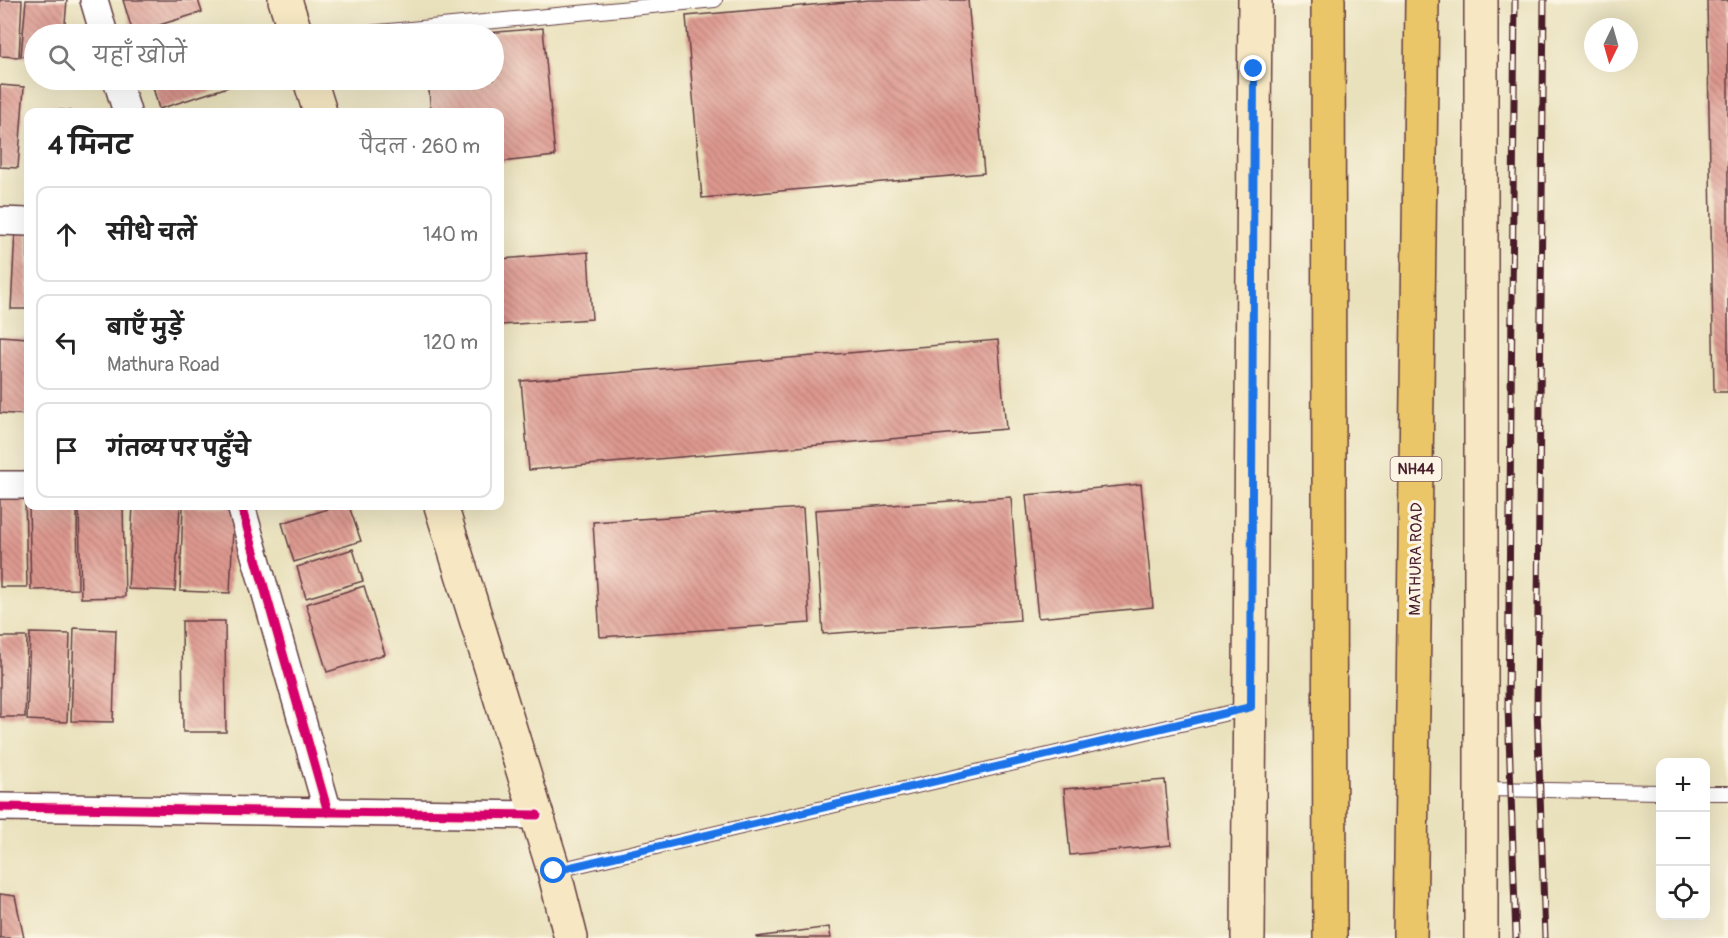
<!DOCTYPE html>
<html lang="hi">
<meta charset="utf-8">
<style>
body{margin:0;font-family:Pangolin,"Playpen Sans Deva",sans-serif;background:#f6f6f6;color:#222}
.controls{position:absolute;right:18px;bottom:18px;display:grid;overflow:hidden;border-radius:12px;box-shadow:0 6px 24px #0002}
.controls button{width:54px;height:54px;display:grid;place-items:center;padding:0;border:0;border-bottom:2px solid #e0e0e0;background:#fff;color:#222;font:30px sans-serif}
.compass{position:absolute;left:1584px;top:18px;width:54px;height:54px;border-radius:50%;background:#fff;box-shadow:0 6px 24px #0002;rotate:185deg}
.stop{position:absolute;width:18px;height:18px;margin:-14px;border:4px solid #1a73e8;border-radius:50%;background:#fff}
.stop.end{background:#1a73e8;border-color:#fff;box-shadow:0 2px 6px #0008}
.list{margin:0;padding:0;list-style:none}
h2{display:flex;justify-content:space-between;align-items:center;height:78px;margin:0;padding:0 24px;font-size:26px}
h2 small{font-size:20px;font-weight:400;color:#767676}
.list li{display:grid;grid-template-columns:39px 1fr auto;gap:18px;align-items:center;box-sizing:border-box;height:96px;margin:0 12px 12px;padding:0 12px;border:2px solid #e0e0e0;border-radius:12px}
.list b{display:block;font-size:22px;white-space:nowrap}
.list p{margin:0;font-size:20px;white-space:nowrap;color:#767676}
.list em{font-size:20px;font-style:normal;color:#767676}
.icon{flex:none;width:33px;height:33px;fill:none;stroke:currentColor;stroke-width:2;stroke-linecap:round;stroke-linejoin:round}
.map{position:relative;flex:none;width:1728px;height:938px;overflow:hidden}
.search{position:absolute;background:#fff;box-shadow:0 6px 24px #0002;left:24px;top:24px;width:480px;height:66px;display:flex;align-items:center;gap:15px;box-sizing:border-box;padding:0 21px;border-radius:33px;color:#767676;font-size:22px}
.panel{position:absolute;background:#fff;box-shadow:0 6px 24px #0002;left:24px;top:108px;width:480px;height:402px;border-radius:12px}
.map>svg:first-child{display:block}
.building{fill:url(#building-back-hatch)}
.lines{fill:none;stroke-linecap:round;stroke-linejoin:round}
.lane-casing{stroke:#623c41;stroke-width:16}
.street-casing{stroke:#623c41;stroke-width:30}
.secondary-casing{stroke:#623c41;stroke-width:36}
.highway-casing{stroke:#623c41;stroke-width:36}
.lane{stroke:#fff;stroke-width:14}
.street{stroke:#fff;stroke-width:27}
.secondary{stroke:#f7e8c3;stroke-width:33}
.highway{stroke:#ebc669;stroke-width:33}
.rail-casing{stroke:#4a1f2b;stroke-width:7}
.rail{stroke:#fcf5e5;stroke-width:4.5;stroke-dasharray:14;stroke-linecap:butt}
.cycleway-casing{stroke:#fcf5e5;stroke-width:13}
.cycleway{stroke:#d6006c;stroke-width:9}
.route{stroke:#1a73e8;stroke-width:8}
.labels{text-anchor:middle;stroke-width:6;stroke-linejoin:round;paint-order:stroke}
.shield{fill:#fcf5e5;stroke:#7f5f63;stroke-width:1.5}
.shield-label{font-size:15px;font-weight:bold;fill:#4a1f2b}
.street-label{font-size:16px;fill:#4a1f2b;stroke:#fcf5e5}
</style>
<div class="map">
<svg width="1728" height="938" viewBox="0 0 1728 938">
<defs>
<pattern id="building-back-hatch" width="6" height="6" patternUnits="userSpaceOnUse" patternTransform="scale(1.5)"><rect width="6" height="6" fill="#dd988f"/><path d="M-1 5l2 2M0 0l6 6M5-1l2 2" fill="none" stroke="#b57b75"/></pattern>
</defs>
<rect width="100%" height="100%" fill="#fcf5e5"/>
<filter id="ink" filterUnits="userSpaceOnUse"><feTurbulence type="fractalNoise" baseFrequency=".0167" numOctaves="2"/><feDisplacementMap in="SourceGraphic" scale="12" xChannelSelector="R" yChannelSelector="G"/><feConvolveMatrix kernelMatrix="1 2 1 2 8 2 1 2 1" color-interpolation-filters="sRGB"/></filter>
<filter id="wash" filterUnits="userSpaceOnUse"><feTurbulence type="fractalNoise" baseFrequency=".008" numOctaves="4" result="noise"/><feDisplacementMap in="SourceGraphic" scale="24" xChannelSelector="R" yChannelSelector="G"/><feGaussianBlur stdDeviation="1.35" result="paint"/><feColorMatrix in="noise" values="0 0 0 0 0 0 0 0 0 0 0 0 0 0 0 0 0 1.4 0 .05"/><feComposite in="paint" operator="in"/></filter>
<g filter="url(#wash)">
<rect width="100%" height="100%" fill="#e9e1bc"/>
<g id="blocks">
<!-- building -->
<g class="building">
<polygon points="0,0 22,0 19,57 0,56"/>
<polygon points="26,0 67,0 64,34 34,34 34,57 21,56"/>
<polygon points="123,0 198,0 202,12 133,33"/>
<polygon points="869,0 968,0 984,173 702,198 686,16"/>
<polygon points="1707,0 1728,0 1728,392 1714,392"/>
<polygon points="543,28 555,156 500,162 500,112 431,112 428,80 494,80 494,34 487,33"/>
<polygon points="151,80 225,80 228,87 159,109"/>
<polygon points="0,85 24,87 18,168 0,167"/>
<polygon points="35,108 71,111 71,112 35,112"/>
<polygon points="15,231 28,231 28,309 11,309"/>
<polygon points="588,252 592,319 500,325 500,259"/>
<polygon points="0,336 28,338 28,415 0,413"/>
<polygon points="998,340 1006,429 529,470 521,381"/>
<polygon points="1141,484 1153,607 1038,618 1026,495"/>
<polygon points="0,493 25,493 27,587 0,587"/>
<polygon points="1011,497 1020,620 823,634 815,510"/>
<polygon points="29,506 77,506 78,589 31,590"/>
<polygon points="79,506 123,506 125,597 81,598"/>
<polygon points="133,506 180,506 175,591 128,589"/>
<polygon points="183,506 234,506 230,593 180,591"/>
<polygon points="338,506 349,506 361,541 294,562 282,523"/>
<polygon points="803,508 810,623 600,637 593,522"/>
<polygon points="353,549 363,581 306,598 297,567"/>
<polygon points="364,586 385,654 327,672 306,604"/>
<polygon points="182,621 225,621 226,732 183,732"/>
<polygon points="74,628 116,630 113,722 71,721"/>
<polygon points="30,633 70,634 67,722 27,720"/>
<polygon points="0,637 27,637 25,717 0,717"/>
<polygon points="1165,780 1171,845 1070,855 1064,789"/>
<polygon points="0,894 15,896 24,938 0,938"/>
<polygon points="829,927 831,938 757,938 757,937"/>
</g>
</g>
</g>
<g filter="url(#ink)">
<use href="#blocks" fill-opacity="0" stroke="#623c41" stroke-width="1.5"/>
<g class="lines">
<!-- lane casing -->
<g class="lane-casing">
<g id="lane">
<polyline points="358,34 715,0"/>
<polyline points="1482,789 1660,792"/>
<polyline points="1706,793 1728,793"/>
<polyline points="554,871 1249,708"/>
</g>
</g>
<!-- street casing -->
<g class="street-casing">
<g id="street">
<polyline points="94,0 104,34"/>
<polyline points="117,80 127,112"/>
<polyline points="0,221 28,222"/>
<polyline points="0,485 28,485"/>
<polyline points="241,506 328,812"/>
<polyline points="0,807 537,815"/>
</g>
</g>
<!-- secondary casing -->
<g class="secondary-casing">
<g id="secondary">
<polyline points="285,0 296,34"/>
<polyline points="1481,0 1481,938"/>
<polyline points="310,80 320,112"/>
<polyline points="441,506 554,871 571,938"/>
<polyline points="1248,938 1255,0"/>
</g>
</g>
<!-- highway casing -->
<g class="highway-casing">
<g id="highway">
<polyline points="1328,0 1330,938"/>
<polyline points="1410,938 1422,0"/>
</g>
</g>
<!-- lane -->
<use href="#lane" class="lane"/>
<!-- street -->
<use href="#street" class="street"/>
<!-- secondary -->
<use href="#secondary" class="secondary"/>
<!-- highway -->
<use href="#highway" class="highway"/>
<!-- rail casing -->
<g class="rail-casing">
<g id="rail">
<polyline points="1515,0 1508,707 1516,938"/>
<polyline points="1544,0 1537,707 1545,938"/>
</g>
</g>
<!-- rail -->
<use href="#rail" class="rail"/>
<!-- cycleway casing -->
<g class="cycleway-casing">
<g id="cycleway">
<polyline points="241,506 328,812"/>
<polyline points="0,807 537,815"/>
</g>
</g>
<!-- cycleway -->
<use href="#cycleway" class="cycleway"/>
</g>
</g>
<g class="lines" filter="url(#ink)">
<!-- route -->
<polyline class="route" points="554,871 1251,707 1254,69"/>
</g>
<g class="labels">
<!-- shield labels -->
<rect class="shield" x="1390.5" y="457" width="51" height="24" rx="4.5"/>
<g class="shield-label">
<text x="1416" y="474">NH44</text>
</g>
<!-- street labels -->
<g class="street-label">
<text transform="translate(1415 559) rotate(-89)" y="6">MATHURA ROAD</text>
</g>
</g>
</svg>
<div class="controls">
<button>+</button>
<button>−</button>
<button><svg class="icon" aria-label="locate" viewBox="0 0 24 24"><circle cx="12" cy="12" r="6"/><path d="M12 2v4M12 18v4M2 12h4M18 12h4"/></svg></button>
</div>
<svg class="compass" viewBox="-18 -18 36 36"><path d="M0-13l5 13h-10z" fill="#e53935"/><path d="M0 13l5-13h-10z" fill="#767676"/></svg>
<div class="stop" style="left:554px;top:871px"></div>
<div class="stop end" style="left:1254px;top:69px"></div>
<div class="search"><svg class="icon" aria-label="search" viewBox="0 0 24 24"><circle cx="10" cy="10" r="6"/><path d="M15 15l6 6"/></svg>यहाँ खोजें</div>
<section class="panel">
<h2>4 मिनट<small>पैदल · 260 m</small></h2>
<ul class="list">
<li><svg class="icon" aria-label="ahead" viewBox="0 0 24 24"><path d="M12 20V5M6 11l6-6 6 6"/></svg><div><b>सीधे चलें</b></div><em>140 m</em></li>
<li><svg class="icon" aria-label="left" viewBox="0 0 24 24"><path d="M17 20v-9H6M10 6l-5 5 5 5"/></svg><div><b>बाएँ मुड़ें</b><p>Mathura Road</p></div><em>120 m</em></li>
<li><svg class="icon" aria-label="arrive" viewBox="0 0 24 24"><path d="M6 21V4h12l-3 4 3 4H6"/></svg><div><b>गंतव्य पर पहुँचे</b></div></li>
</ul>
</section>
</div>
